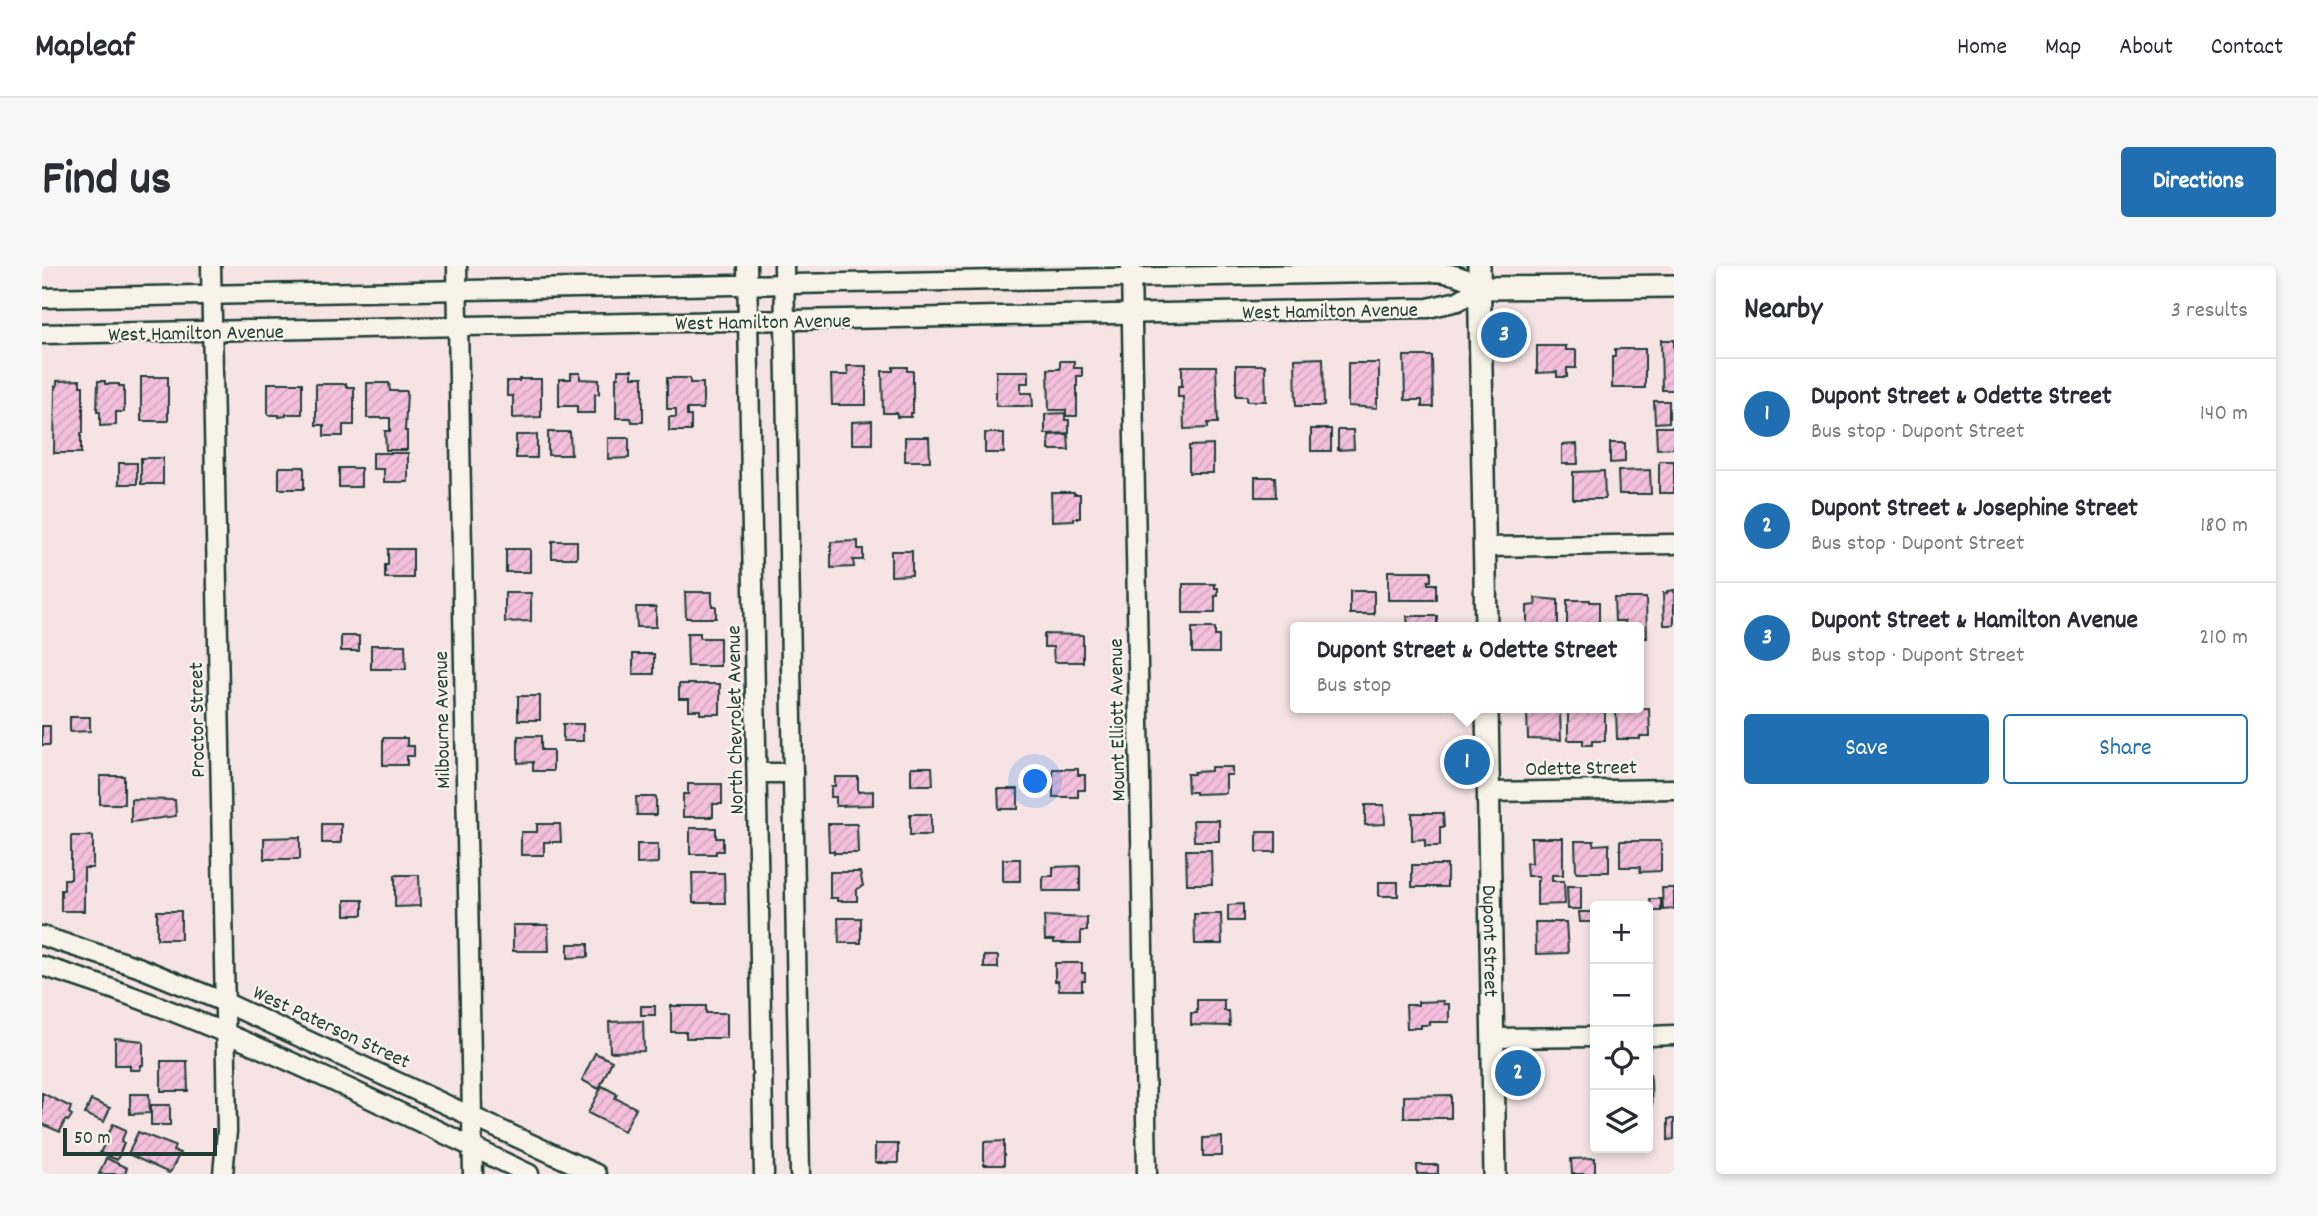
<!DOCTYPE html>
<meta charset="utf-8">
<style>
body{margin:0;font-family:Dekko,sans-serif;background:#f7f7f7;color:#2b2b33}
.controls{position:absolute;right:21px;bottom:21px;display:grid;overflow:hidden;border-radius:7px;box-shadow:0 4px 10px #0003}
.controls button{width:63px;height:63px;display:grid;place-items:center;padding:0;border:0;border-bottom:2px solid #e1e1e2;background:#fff;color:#2b2b33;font:35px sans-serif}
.scale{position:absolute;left:21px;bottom:18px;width:154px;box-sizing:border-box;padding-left:7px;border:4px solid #1f3d34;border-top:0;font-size:19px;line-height:24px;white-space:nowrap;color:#1f3d34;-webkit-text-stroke:5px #f7f3e8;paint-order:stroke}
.you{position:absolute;left:994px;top:516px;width:24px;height:24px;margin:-18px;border:5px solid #fff;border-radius:50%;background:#1a73e8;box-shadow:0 0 0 10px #1a73e833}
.badge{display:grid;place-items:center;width:46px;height:46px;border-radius:50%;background:#1f6fb2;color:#fff;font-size:23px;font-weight:700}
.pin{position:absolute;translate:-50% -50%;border:4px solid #fff;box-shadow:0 2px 7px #0006}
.popup{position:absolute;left:1248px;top:356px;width:354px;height:91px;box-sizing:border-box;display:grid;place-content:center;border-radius:7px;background:#fff;filter:drop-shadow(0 2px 5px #0005);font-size:23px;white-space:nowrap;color:#7c7c81}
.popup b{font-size:26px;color:#2b2b33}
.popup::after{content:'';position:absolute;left:50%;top:100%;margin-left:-14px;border:14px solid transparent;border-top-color:#fff}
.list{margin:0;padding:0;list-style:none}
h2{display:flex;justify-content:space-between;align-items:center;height:91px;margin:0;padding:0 28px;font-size:30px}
h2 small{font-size:23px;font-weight:400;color:#7c7c81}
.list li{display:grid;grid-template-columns:46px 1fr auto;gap:21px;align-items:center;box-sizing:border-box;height:112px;padding:0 28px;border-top:2px solid #e1e1e2}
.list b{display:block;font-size:26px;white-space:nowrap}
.list p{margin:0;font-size:23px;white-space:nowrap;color:#7c7c81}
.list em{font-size:23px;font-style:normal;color:#7c7c81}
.actions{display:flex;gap:14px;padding:21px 28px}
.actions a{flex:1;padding:16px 0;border:2px solid #1f6fb2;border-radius:7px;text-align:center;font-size:24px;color:#1f6fb2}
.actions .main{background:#1f6fb2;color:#fff}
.icon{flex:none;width:38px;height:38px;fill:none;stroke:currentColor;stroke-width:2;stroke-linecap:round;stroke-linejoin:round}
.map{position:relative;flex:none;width:1632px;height:908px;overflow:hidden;border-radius:7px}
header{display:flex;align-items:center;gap:42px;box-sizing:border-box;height:98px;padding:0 35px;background:#fff;border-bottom:2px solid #e1e1e2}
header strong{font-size:33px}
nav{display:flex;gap:38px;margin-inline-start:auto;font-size:24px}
.intro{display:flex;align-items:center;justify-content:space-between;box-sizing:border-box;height:168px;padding:0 42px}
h1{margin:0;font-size:49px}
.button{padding:18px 32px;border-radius:7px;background:#1f6fb2;color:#fff;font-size:24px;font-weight:700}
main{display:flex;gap:42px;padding:0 42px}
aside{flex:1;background:#fff;border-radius:7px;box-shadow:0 4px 10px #0003}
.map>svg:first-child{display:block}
.building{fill:url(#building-hatch);stroke:#1f3d34;stroke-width:2}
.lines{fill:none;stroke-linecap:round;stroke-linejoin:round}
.minor-casing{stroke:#1f3d34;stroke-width:23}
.tertiary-casing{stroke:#1f3d34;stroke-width:26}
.minor{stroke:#f7f3e8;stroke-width:18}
.tertiary{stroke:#f7f3e8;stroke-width:21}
.labels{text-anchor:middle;stroke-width:5;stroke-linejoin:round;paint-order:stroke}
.street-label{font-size:21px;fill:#1f3d34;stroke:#f7f3e8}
</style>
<header>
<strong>Mapleaf</strong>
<nav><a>Home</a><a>Map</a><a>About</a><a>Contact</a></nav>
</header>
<div class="intro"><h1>Find us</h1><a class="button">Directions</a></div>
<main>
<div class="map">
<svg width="1632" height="908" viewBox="0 0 1632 908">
<defs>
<pattern id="building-hatch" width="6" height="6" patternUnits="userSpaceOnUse" patternTransform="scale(1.75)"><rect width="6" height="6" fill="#f4c0dd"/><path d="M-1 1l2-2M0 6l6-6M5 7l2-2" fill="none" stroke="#d1a6be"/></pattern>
</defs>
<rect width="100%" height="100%" fill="#f6e4e5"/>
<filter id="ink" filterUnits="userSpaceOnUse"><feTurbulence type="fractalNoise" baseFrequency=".0143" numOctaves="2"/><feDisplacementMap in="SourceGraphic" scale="14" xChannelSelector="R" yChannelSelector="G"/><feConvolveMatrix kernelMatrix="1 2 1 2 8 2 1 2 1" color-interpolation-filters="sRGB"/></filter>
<g filter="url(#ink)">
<!-- building -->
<g class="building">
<polygon points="1619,74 1632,74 1632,124 1620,124"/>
<polygon points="1495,80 1524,80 1524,84 1534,84 1534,102 1525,102 1525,111 1515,111 1515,106 1495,107"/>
<polygon points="1573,83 1603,83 1603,122 1570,122 1570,91 1573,91"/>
<polygon points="1362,90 1390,90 1391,141 1380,141 1380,134 1363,134"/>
<polygon points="1281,92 1282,140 1254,140 1253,93"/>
<polygon points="1018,95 1032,95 1032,102 1040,102 1040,110 1035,110 1035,150 1024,150 1024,144 1007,144 1006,103 1018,103"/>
<polygon points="1306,97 1337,97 1337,132 1335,132 1335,142 1306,140"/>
<polygon points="1194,99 1223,99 1224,135 1205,135 1205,130 1194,130"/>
<polygon points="805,100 824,100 824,139 790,139 789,109 806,109"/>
<polygon points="1140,100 1174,100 1176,157 1166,157 1166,162 1142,163 1141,131 1136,131 1136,120 1140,120"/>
<polygon points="851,101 865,101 865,105 871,105 871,147 869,147 869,151 855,151 855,147 841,147 840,105 851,105"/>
<polygon points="576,104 590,104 590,111 601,111 601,156 590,156 589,152 574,152 574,111 576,111"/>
<polygon points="954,105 987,105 987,117 979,117 979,127 990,127 991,140 954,140"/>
<polygon points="529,107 538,107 538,113 557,114 557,128 553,128 553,147 535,147 535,140 517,140 517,113 529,113"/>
<rect x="99" y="111" width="27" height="44"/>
<polygon points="625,112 648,112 648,117 661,117 661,143 645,143 645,150 649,150 649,165 627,165 627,151 634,151 634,143 625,143"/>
<polygon points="477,113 499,113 499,151 471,152 471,130 465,130 465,115 477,115"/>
<polygon points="38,114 38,120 41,120 41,167 39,167 39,187 12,187 13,120 15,120 15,115"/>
<polygon points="56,115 63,115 63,118 77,118 77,120 82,120 82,146 74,146 74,159 58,160 58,146 55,146"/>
<polygon points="226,117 260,117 260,148 244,148 244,150 237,151 237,149 226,149"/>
<polygon points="325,117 347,117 348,125 365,125 363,165 365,165 365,184 344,184 343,165 348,165 348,152 325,152"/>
<polygon points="274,118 304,118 304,121 312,121 312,159 301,159 301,170 282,170 282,159 274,159"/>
<polygon points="1612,135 1627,135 1627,156 1613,157"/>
<polygon points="1023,147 1023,154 1027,154 1027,167 1003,168 1003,148"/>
<polygon points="830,155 830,178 810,178 810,156"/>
<polygon points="1614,161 1632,161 1632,182 1615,183"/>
<rect x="1269" y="163" width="20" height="22"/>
<polygon points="1296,164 1311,164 1312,183 1296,184"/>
<polygon points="506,166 528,166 529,189 506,189"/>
<rect x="943" y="167" width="19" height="20"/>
<polygon points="1026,168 1027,184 1007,184 1007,169"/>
<rect x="474" y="169" width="21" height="23"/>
<polygon points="863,171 887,171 888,195 863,195"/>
<polygon points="566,172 587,172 587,192 566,193"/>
<polygon points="1568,177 1583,177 1583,196 1568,197"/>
<polygon points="1535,178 1536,198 1520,198 1520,179"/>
<polygon points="1171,179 1171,207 1147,207 1147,180"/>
<polygon points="331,187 366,187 366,216 342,216 342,203 331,203"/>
<rect x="99" y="192" width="22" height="26"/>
<rect x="1617" y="195" width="15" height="32"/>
<rect x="77" y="197" width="18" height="21"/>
<rect x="237" y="201" width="25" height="22"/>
<rect x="297" y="202" width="22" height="19"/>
<polygon points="1608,204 1609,228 1577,228 1576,205"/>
<polygon points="1562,205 1563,233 1531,233 1531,206"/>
<polygon points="1213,211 1233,211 1234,231 1213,231"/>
<polygon points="1009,226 1032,226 1032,228 1038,228 1038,252 1032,252 1032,254 1010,255"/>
<rect x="510" y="275" width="25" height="17"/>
<polygon points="816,275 816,283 821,283 821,294 811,294 812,301 789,302 789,276"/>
<polygon points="346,283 371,283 371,312 343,312 343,299 346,299"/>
<rect x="464" y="283" width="24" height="23"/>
<polygon points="849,285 870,285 870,309 849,310"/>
<polygon points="1346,305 1389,305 1389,315 1386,315 1386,318 1394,318 1394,334 1346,334"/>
<polygon points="1141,318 1173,318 1173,322 1176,322 1176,330 1173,330 1173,347 1141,347"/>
<polygon points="1632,324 1632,359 1622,359 1621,327 1625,327 1625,325"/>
<rect x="1308" y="325" width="24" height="23"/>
<polygon points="643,326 670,326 670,340 674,340 674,352 644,352"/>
<polygon points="463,327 489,327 489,355 463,356"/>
<polygon points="1493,332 1516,334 1516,361 1485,361 1485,340 1494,339"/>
<polygon points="1572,332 1604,332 1605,372 1596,372 1596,361 1583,361 1583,355 1573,355"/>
<polygon points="1525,334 1548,334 1548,336 1557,336 1557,361 1525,361"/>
<polygon points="594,341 614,341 614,361 595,361"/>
<polygon points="1365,350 1395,350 1395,361 1366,361"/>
<polygon points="1150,362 1173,362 1173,370 1177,370 1177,387 1150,387"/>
<polygon points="645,367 658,367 658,372 678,372 678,400 646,400"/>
<polygon points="1002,368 1041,369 1041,396 1012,396 1011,381 1002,381"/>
<rect x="299" y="370" width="18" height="15"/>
<polygon points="329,379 363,379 364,403 329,403"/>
<rect x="591" y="388" width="21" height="20"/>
<polygon points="637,418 678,418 678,448 658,448 658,444 647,444 647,433 637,433"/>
<rect x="476" y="430" width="22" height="24"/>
<polygon points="1500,442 1509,442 1511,446 1518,446 1519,474 1486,473 1485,447 1495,447 1500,445"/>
<polygon points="1547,442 1563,442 1563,475 1550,475 1550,479 1541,479 1541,474 1526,474 1526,444"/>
<polygon points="1607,442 1608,470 1598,470 1598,473 1575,473 1574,443"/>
<polygon points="28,451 48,451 48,465 28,466"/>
<rect x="521" y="458" width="20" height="17"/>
<rect x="0" y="460" width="8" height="19"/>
<polygon points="476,470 499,470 499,484 511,484 511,505 491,505 491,496 476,497"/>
<polygon points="341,472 365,472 365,480 372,480 372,490 365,490 365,499 341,499"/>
<polygon points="869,501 890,501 891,519 869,519"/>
<polygon points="1169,501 1190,501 1190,509 1184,509 1184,527 1153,528 1153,526 1146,526 1145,508 1152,508 1152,506 1169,505"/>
<polygon points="1011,503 1036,503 1036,509 1043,509 1043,524 1036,524 1036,531 1011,531"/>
<rect x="58" y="510" width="24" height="28"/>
<polygon points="793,511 816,511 816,526 831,525 831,539 794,540 794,531 789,531 789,520 793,520"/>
<polygon points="646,518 680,518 680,538 671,538 671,551 641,551 641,528 646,528"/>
<polygon points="956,523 976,523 976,543 957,543"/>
<polygon points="594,531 614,531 614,549 595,549"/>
<polygon points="89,533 133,534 134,550 89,556"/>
<polygon points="1323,539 1342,539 1343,558 1323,559"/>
<polygon points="1370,547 1401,547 1402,561 1398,561 1398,580 1383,580 1383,573 1370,574"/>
<rect x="868" y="548" width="21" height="21"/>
<polygon points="1151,554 1177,554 1177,575 1152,575"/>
<rect x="280" y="558" width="19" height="19"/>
<polygon points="495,558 518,558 519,576 502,576 502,589 479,589 479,566 495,566"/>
<polygon points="786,558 815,558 816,587 792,587 792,585 787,585"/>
<polygon points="648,562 674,562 674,572 681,572 681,585 674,585 674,588 648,588"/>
<rect x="1215" y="566" width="19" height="20"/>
<polygon points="29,570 51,570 51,602 42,602 42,645 19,645 19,624 22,624 22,613 29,613"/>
<polygon points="258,571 258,593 222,593 222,572"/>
<polygon points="1489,572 1521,572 1521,609 1510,609 1510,615 1522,615 1523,638 1495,639 1495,615 1497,615 1497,610 1485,610 1484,597 1490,597"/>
<polygon points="1533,575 1552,575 1552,579 1567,578 1567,606 1534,606"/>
<polygon points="1578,575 1619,575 1619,605 1598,606 1598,601 1578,601"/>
<polygon points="595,578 616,578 616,597 595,598"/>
<polygon points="1144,584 1169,584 1170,618 1145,618"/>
<rect x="961" y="593" width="17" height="22"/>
<rect x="1370" y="599" width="35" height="22"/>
<polygon points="1038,600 1038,625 1001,625 1001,610 1011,610 1011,601"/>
<polygon points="788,606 818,606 821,620 815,623 815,635 795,635 795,632 788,632"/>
<polygon points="650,607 682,607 683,637 651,637"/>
<polygon points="353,609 377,609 378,640 353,641"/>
<rect x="1337" y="616" width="19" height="14"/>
<polygon points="1525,620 1539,620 1539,643 1526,643"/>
<polygon points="1620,622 1632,622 1632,643 1621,644"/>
<polygon points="1608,633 1619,633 1619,645 1609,645"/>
<rect x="303" y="634" width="18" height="15"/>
<polygon points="1201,638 1201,655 1186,655 1186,639"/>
<rect x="115" y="645" width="24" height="28"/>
<polygon points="1537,646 1553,646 1553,656 1538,656"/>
<polygon points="1152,648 1179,648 1180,678 1153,678"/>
<polygon points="1002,650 1045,652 1045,665 1039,665 1039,677 1012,677 1012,674 1003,674"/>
<polygon points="796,652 819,652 819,677 797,677"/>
<polygon points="1493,656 1524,656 1526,687 1494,688"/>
<polygon points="471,659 506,659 507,685 471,685"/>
<polygon points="526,678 546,678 546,691 526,692"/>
<rect x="942" y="690" width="14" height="12"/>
<polygon points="1013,697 1040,697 1040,707 1043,707 1043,715 1040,715 1040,724 1017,724 1016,715 1013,715"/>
<polygon points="1155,734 1182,734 1182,745 1187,745 1188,760 1149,759 1149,747 1155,747"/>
<polygon points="1401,735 1401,738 1407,738 1407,756 1388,756 1388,759 1379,759 1379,762 1365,762 1364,739 1376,739 1376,736"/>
<rect x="599" y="740" width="14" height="9"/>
<polygon points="629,740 664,740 664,747 685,747 685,772 644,772 644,766 629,766"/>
<polygon points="601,755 602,785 568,786 567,756"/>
<polygon points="73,772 101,775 101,799 98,799 98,804 88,804 88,799 73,799"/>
<polygon points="553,787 570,795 557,823 540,814"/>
<polygon points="119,795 145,795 146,825 119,825"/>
<polygon points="1606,808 1608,808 1609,814 1610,849 1606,849"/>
<polygon points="560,820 575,828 573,832 594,842 582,865 546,847"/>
<polygon points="0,827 29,841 27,847 30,849 26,855 23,854 18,866 0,858"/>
<polygon points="88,828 107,828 108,847 88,848"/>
<polygon points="1409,829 1409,852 1362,852 1362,830"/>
<polygon points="49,834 68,842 62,856 43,848"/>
<rect x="109" y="839" width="19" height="20"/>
<polygon points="1626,853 1632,853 1632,873 1626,874"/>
<polygon points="71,858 84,864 79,876 82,877 75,894 58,887"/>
<polygon points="96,866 133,880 131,885 138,887 129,905 127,907 86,888"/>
<polygon points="1180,871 1180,890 1161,890 1161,872"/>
<polygon points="962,875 962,899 942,899 942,876"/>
<rect x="833" y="878" width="23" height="19"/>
<polygon points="64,892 85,902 83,908 57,908"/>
<polygon points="1553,892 1553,908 1530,908 1529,893"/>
<rect x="1375" y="899" width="21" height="9"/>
</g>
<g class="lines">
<!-- minor casing -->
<g class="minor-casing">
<g id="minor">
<polyline points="169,0 184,800 185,865 181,908"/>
<polyline points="415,0 431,908"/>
<polyline points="705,0 722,908"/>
<polyline points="742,0 758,908"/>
<polyline points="1089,2 1105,908"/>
<path d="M 0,32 L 1386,6 C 1405,6 1423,9 1438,22 L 1416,35 L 1386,42 L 0,68"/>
<polyline points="1442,281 1632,278"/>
<polyline points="715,507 751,507"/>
<polyline points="1447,526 1632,523"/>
<polyline points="0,670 96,701 182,736 554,908"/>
<path d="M 0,700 C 170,751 327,833 487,908"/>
<polyline points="1606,770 1632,769"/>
<polyline points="1451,772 1553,771"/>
</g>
</g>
<!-- tertiary casing -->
<g class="tertiary-casing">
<g id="tertiary">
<polyline points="1437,0 1444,361"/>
<polyline points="1438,22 1632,20"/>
<path id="s1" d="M 1445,442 L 1453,908"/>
</g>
</g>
<!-- minor -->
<use href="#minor" class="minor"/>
<!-- tertiary -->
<use href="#tertiary" class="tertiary"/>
</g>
</g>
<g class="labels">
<!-- street labels -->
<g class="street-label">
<text transform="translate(1288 44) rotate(-1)" y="7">West Hamilton Avenue</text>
<text transform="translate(721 55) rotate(-1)" y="7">West Hamilton Avenue</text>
<text transform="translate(154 66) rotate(-1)" y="7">West Hamilton Avenue</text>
<text transform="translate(154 454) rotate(-91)" y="7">Proctor Street</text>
<text transform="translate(399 454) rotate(-91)" y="7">Milbourne Avenue</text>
<text transform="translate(692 454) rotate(-91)" y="7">North Chevrolet Avenue</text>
<text transform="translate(1074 454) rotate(-91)" y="7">Mount Elliott Avenue</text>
<text transform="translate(1539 501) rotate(-1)" y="7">Odette Street</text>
<text dy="7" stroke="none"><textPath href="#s1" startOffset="233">Dupont Street</textPath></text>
<text transform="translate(290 760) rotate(25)" y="7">West Paterson Street</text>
</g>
</g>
</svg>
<div class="controls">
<button>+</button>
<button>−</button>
<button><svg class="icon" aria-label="locate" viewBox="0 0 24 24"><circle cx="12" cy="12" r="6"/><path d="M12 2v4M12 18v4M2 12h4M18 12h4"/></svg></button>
<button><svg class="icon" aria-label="layers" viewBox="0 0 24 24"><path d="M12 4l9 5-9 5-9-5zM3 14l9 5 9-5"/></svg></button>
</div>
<div class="scale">50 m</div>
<div class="you"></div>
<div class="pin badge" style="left:1425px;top:496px">1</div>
<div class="popup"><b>Dupont Street &amp; Odette Street</b>Bus stop</div>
<div class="pin badge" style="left:1476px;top:807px">2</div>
<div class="pin badge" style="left:1462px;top:69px">3</div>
</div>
<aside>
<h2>Nearby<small>3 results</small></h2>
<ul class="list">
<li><span class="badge">1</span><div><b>Dupont Street &amp; Odette Street</b><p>Bus stop · Dupont Street</p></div><em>140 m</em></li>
<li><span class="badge">2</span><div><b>Dupont Street &amp; Josephine Street</b><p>Bus stop · Dupont Street</p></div><em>180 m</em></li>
<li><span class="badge">3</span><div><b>Dupont Street &amp; Hamilton Avenue</b><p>Bus stop · Dupont Street</p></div><em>210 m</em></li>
</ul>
<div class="actions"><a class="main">Save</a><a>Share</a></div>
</aside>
</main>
